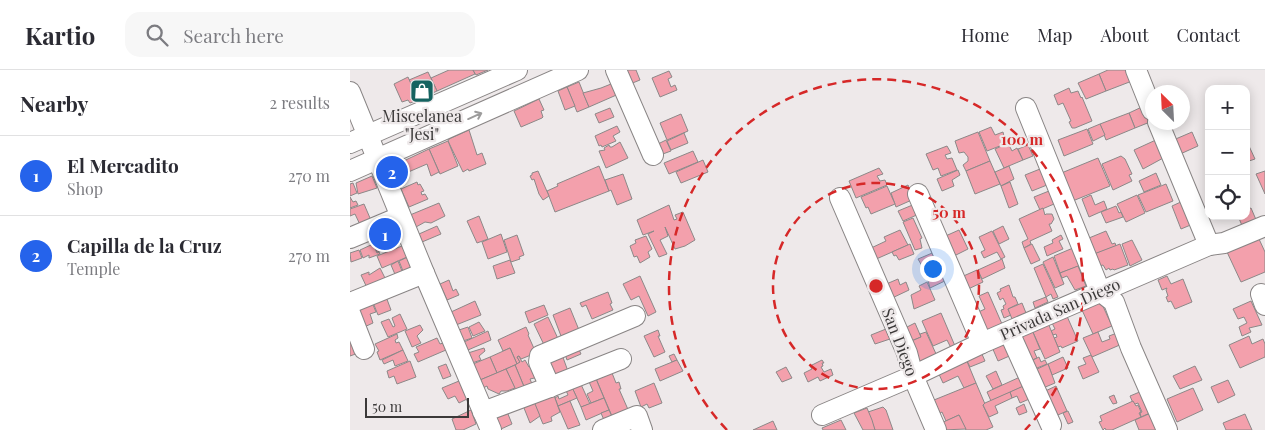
<!DOCTYPE html>
<meta charset="utf-8">
<style>
body{margin:0;font-family:"Playfair Display",serif;background:#f7f7f7;color:#2b2b33}
.controls{position:absolute;right:15px;top:15px;display:grid;overflow:hidden;border-radius:10px;box-shadow:0 2px 12px #0003}
.controls button{width:45px;height:45px;display:grid;place-items:center;padding:0;border:0;border-bottom:1px solid #e1e1e2;background:#fff;color:#2b2b33;font:25px sans-serif}
.compass{position:absolute;left:795px;top:15px;width:45px;height:45px;border-radius:50%;background:#fff;box-shadow:0 2px 12px #0003;rotate:336deg}
.scale{position:absolute;left:15px;bottom:12px;width:104px;box-sizing:border-box;padding-left:5px;border:2px solid #3b3939;border-top:0;font-size:14px;line-height:18px;white-space:nowrap;color:#3b3939;-webkit-text-stroke:4px #eee9ea;paint-order:stroke}
.you{position:absolute;left:582px;top:198px;width:18px;height:18px;margin:-12px;border:4px solid #fff;border-radius:50%;background:#1a73e8;box-shadow:0 0 0 8px #1a73e833}
.badge{display:grid;place-items:center;width:32px;height:32px;border-radius:50%;background:#2563eb;color:#fff;font-size:16px;font-weight:700}
.pin{position:absolute;translate:-50% -50%;border:2px solid #fff;box-shadow:0 1px 5px #0006}
.list{margin:0;padding:0;list-style:none}
h2{display:flex;justify-content:space-between;align-items:center;height:65px;margin:0;padding:0 20px;font-size:21px}
h2 small{font-size:16px;font-weight:400;color:#7c7c81}
.list li{display:grid;grid-template-columns:32px 1fr auto;gap:15px;align-items:center;box-sizing:border-box;height:80px;padding:0 20px;border-top:1px solid #e1e1e2}
.list b{display:block;font-size:19px;white-space:nowrap}
.list p{margin:0;font-size:16px;white-space:nowrap;color:#7c7c81}
.list em{font-size:16px;font-style:normal;color:#7c7c81}
.icon{flex:none;width:28px;height:28px;fill:none;stroke:currentColor;stroke-width:2;stroke-linecap:round;stroke-linejoin:round}
.map{position:relative;flex:none;width:915px;height:360px;overflow:hidden}
header{display:flex;align-items:center;gap:30px;box-sizing:border-box;height:70px;padding:0 25px;background:#fff;border-bottom:1px solid #e1e1e2}
header strong{font-size:24px}
nav{display:flex;gap:28px;margin-inline-start:auto;font-size:18px}
.search{width:350px;height:45px;background:#f7f7f7;display:flex;align-items:center;gap:12px;box-sizing:border-box;padding:0 18px;border-radius:15px;color:#7c7c81;font-size:19px}
main{display:flex}
aside{flex:1;background:#fff}
.map>svg:first-child{display:block}
.building{fill:#f3a0ac;stroke:#8c8888}
.lines{fill:none;stroke-linecap:round;stroke-linejoin:round}
.minor-casing{stroke:#898585;stroke-width:22}
.minor{stroke:#fff;stroke-width:20}
.oneway{stroke:#9d9c9c}
.ring{fill:none;stroke:#d62828;stroke-width:2.5;stroke-dasharray:9 6}
.labels{text-anchor:middle;stroke-width:4.5;stroke-linejoin:round;paint-order:stroke}
.poi-label{font-size:16px;fill:#3b3939;stroke:#eee9ea}
.street-label{font-size:16px;fill:#3b3939;stroke:#eee9ea}
.centre{fill:#d62828;stroke:#eee9ea;stroke-width:2.5}
.ring-label{font-size:15px;text-anchor:middle;font-weight:bold;fill:#d62828;stroke:#eee9ea;stroke-width:4.5;stroke-linejoin:round;paint-order:stroke}
</style>
<header>
<strong>Kartio</strong>
<div class="search"><svg class="icon" aria-label="search" viewBox="0 0 24 24"><circle cx="10" cy="10" r="6"/><path d="M15 15l6 6"/></svg>Search here</div>
<nav><a>Home</a><a>Map</a><a>About</a><a>Contact</a></nav>
</header>
<main>
<aside>
<h2>Nearby<small>2 results</small></h2>
<ul class="list">
<li><span class="badge">1</span><div><b>El Mercadito</b><p>Shop</p></div><em>270 m</em></li>
<li><span class="badge">2</span><div><b>Capilla de la Cruz</b><p>Temple</p></div><em>270 m</em></li>
</ul>
</aside>
<div class="map">
<svg width="915" height="360" viewBox="0 0 915 360">
<rect width="100%" height="100%" fill="#eee9ea"/>
<!-- building -->
<g class="building">
<polygon points="99,0 123,0 125,4 87,21 81,8"/>
<polygon points="123,0 138,0 126,5"/>
<polygon points="273,0 286,0 290,10 280,14"/>
<polygon points="758,0 777,0 782,11 756,21 749,4"/>
<polygon points="319,1 322,7 318,9 321,17 325,15 327,20 310,27 302,8"/>
<polygon points="78,2 87,21 68,30 59,10"/>
<polygon points="749,4 756,21 736,29 728,13"/>
<polygon points="58,7 68,30 60,33 58,30 52,32 44,14"/>
<polygon points="229,12 239,37 227,42 217,17"/>
<polygon points="266,12 271,23 239,37 233,23 251,18"/>
<polygon points="217,17 225,36 215,40 208,21"/>
<polygon points="719,18 721,23 728,21 731,28 732,27 742,51 725,58 722,58 719,52 721,51 713,33 708,35 704,25"/>
<polygon points="189,29 194,40 191,41 193,47 192,48 171,57 164,41"/>
<polygon points="794,36 800,52 785,58 779,43"/>
<polygon points="260,38 264,47 249,53 245,44"/>
<polygon points="779,43 785,58 756,70 750,54"/>
<polygon points="331,44 338,61 317,70 310,53"/>
<polygon points="750,54 755,65 743,71 738,59"/>
<polygon points="267,56 270,62 263,66 266,71 252,77 251,75 249,76 245,66"/>
<polygon points="641,57 645,65 653,62 654,66 652,67 655,74 637,81 629,62"/>
<polygon points="737,59 743,74 714,86 708,70"/>
<polygon points="119,60 127,85 132,83 136,94 119,101 118,99 113,102 98,71 99,69"/>
<polygon points="628,62 640,91 616,101 613,95 618,91 618,87 614,82 609,83 605,71"/>
<polygon points="842,62 848,76 828,85 821,71"/>
<polygon points="334,63 338,73 321,80 317,71"/>
<polygon points="808,69 815,87 793,99 784,80"/>
<polygon points="316,70 321,81 310,85 306,75"/>
<polygon points="98,71 108,96 90,104 79,79"/>
<polygon points="270,72 278,88 256,98 249,81 255,80 254,78 259,75 260,77 262,77"/>
<polygon points="658,73 662,81 667,78 673,90 654,98 645,79"/>
<polygon points="678,75 683,86 673,90 668,79"/>
<polygon points="597,76 601,83 595,85 597,89 602,88 607,100 591,106 588,98 583,100 576,84"/>
<polygon points="899,76 905,89 896,92 896,78"/>
<polygon points="79,79 89,102 81,106 77,94 56,103 55,102 46,105 43,96"/>
<polygon points="343,81 348,92 319,104 314,93"/>
<polygon points="771,86 775,89 782,104 779,105 782,111 763,120 752,94"/>
<polygon points="748,88 760,116 720,132 709,104"/>
<polygon points="353,90 358,102 331,113 326,102"/>
<polygon points="640,91 650,114 625,124 616,101"/>
<polygon points="249,96 259,121 205,142 197,121 208,116 207,114"/>
<polygon points="659,96 664,109 651,116 645,102"/>
<polygon points="529,98 533,104 527,106 530,111 535,110 537,115 506,128 499,111"/>
<polygon points="690,99 697,115 682,121 675,105"/>
<polygon points="608,100 610,105 602,110 604,116 592,121 587,109"/>
<polygon points="188,101 199,126 193,130 189,124 184,109 182,110 180,106 182,105 182,103"/>
<polygon points="915,101 915,124 906,104"/>
<polygon points="806,103 811,115 794,122 789,111"/>
<polygon points="273,104 282,129 267,135 261,120 259,121 255,110"/>
<polygon points="22,106 27,118 8,124 6,113"/>
<polygon points="67,112 68,115 70,114 74,121 71,122 72,125 75,124 78,129 59,137 51,119"/>
<polygon points="660,112 668,134 659,138 651,116"/>
<polygon points="3,113 7,123 0,126 0,114"/>
<polygon points="816,114 823,131 796,142 788,125"/>
<polygon points="558,115 564,129 546,137 541,123"/>
<polygon points="537,116 545,134 521,144 518,137 516,138 511,127"/>
<polygon points="699,121 704,134 690,140 684,127"/>
<polygon points="741,125 745,135 754,131 757,139 739,147 732,129"/>
<polygon points="787,125 795,143 776,152 767,134"/>
<polygon points="0,127 3,132 6,131 8,135 0,138"/>
<polygon points="833,131 843,154 831,159 822,136"/>
<polygon points="89,133 95,146 81,153 75,152 66,157 60,145"/>
<polygon points="14,134 23,155 12,159 5,144 0,146 0,139"/>
<polygon points="565,134 569,144 553,151 548,141"/>
<polygon points="319,135 324,150 327,149 325,145 333,142 345,170 335,176 325,179 315,157 318,166 310,170 317,184 309,187 298,164 304,161 293,165 287,150"/>
<polygon points="766,136 769,143 771,142 773,147 756,153 751,142"/>
<polygon points="693,138 695,145 696,144 702,144 704,149 701,154 699,154 702,161 680,171 681,174 674,178 672,172 678,169 669,149"/>
<polygon points="901,138 907,152 893,158 888,146 896,146 896,140"/>
<polygon points="129,146 138,169 127,173 117,151"/>
<polygon points="563,148 572,168 570,169 572,178 565,180 553,152"/>
<polygon points="42,154 47,165 23,175 18,164"/>
<polygon points="87,156 91,164 72,172 69,164"/>
<polygon points="653,156 659,169 649,174 643,161"/>
<polygon points="550,160 558,175 524,190 519,179 536,171 534,167"/>
<polygon points="609,160 618,179 600,188 591,168"/>
<polygon points="642,161 655,187 651,189 647,182 634,188 631,182 635,180 629,167"/>
<polygon points="756,161 762,174 765,173 766,176 745,184 739,168"/>
<polygon points="151,164 157,182 138,189 132,172"/>
<polygon points="47,165 50,173 27,182 24,175"/>
<polygon points="167,165 174,185 169,187 170,189 161,192 154,170"/>
<polygon points="711,165 713,169 709,171 713,179 697,186 694,177 703,173 702,170"/>
<polygon points="296,166 302,179 298,182 300,187 290,193 287,186 284,187 280,176 286,173 285,170"/>
<polygon points="909,169 915,182 915,202 891,212 877,182"/>
<polygon points="782,170 792,190 780,196 772,174"/>
<polygon points="23,174 27,183 29,182 30,184 19,188 19,185 13,188 10,180"/>
<polygon points="560,174 564,184 549,190 546,185 544,186 542,182"/>
<polygon points="682,174 690,190 681,194 674,178"/>
<polygon points="770,174 778,195 764,200 763,199 760,200 759,198 756,200 753,195 749,196 744,184"/>
<polygon points="52,176 57,187 32,198 27,186"/>
<polygon points="723,178 729,196 710,203 704,186"/>
<polygon points="9,180 12,188 1,192 0,183"/>
<polygon points="587,181 599,209 580,218 574,197 572,196 568,189"/>
<polygon points="58,187 64,202 55,206 49,191"/>
<polygon points="703,187 714,214 705,218 693,192"/>
<polygon points="652,189 655,198 632,209 628,200"/>
<polygon points="160,190 165,203 147,209 143,196"/>
<polygon points="48,191 54,206 47,209 41,195"/>
<polygon points="693,194 708,227 703,229 701,224 696,227 684,198"/>
<polygon points="728,196 736,216 725,220 717,206 712,208 710,203"/>
<polygon points="30,198 37,212 18,220 11,205 19,202 19,205"/>
<polygon points="627,200 633,212 614,221 609,208"/>
<polygon points="290,206 306,242 298,246 289,226 281,230 273,214"/>
<polygon points="817,206 821,214 833,209 842,232 825,239 821,231 818,232 816,227 818,226 816,220 817,218 812,220 808,210"/>
<polygon points="548,209 550,215 556,212 559,220 540,229 534,215"/>
<polygon points="99,210 103,221 106,219 109,225 97,230 90,214"/>
<polygon points="577,212 585,230 564,239 561,225 571,220 569,216"/>
<polygon points="659,215 663,227 665,227 668,234 658,239 661,245 654,248 651,240 654,239 653,236 656,234 653,228 650,230 647,223 651,221 650,219"/>
<polygon points="258,222 262,233 260,234 263,240 242,249 236,235 232,237 230,233"/>
<polygon points="638,222 652,254 632,263 624,244 635,239 629,226"/>
<polygon points="35,224 41,240 28,245 22,230"/>
<polygon points="696,227 698,232 685,238 683,232"/>
<polygon points="21,230 26,242 20,244 23,253 12,258 3,238"/>
<polygon points="125,231 131,245 106,255 101,242"/>
<polygon points="901,231 912,255 899,258 901,262 892,266 889,257 897,253 894,247 888,249 883,239"/>
<polygon points="751,232 762,256 743,264 732,240"/>
<polygon points="672,233 676,243 662,249 658,239"/>
<polygon points="194,235 198,245 179,253 175,242"/>
<polygon points="220,238 229,260 211,266 203,245"/>
<polygon points="591,243 605,276 601,278 597,270 583,276 572,251"/>
<polygon points="50,244 57,259 38,267 31,252 39,249 43,257 45,256 42,248"/>
<polygon points="716,244 728,271 712,278 711,276 708,277 704,268 707,267 706,264 703,265 701,261 705,259 701,251"/>
<polygon points="198,247 210,273 196,279 184,254"/>
<polygon points="129,252 135,261 123,266 119,257"/>
<polygon points="565,253 571,267 559,272 553,259"/>
<polygon points="698,253 710,282 695,289 682,260"/>
<polygon points="70,255 73,260 67,266 71,273 62,277 55,261"/>
<polygon points="118,257 122,268 113,271 109,260"/>
<polygon points="176,257 179,264 178,265 186,283 171,289 169,286 167,287 170,292 167,294 160,278 153,281 148,270"/>
<polygon points="536,259 540,269 525,274 521,265"/>
<polygon points="308,260 310,266 308,266 315,282 304,287 294,266"/>
<polygon points="682,260 690,279 684,281 687,288 678,292 666,267"/>
<polygon points="138,261 141,270 118,280 114,272"/>
<polygon points="576,262 587,286 570,294 559,272 571,267 570,264"/>
<polygon points="748,262 752,272 760,269 759,266 767,263 772,274 742,287 733,268"/>
<polygon points="47,264 48,268 45,270 46,273 49,272 53,280 30,290 27,282 29,281 25,274"/>
<polygon points="899,266 902,274 913,269 915,274 915,287 890,298 879,275"/>
<polygon points="87,268 90,274 93,273 96,280 68,292 64,284 69,282 66,277"/>
<polygon points="0,269 11,282 0,286"/>
<polygon points="657,270 664,284 648,291 642,277"/>
<polygon points="227,275 231,284 217,290 214,281"/>
<polygon points="134,278 135,281 129,286 131,290 122,293 118,283"/>
<polygon points="160,278 167,294 147,303 140,287"/>
<polygon points="53,280 58,291 45,296 43,290 34,294 32,290"/>
<polygon points="211,282 219,304 202,310 194,288"/>
<polygon points="631,282 635,291 620,297 616,289"/>
<polygon points="324,284 327,290 322,292 319,286"/>
<polygon points="741,285 749,302 733,309 728,297 736,294 733,288"/>
<polygon points="169,286 172,292 175,290 179,297 184,295 189,307 180,309 184,319 175,319 165,295 170,292 167,287"/>
<polygon points="140,287 147,303 130,310 123,294"/>
<polygon points="689,287 691,292 695,290 697,294 682,300 679,292"/>
<polygon points="713,287 718,298 702,305 698,294"/>
<polygon points="616,289 626,313 614,318 608,306 593,313 588,302"/>
<polygon points="327,290 333,301 310,311 305,299"/>
<polygon points="472,290 474,293 472,293 473,296 471,297 474,302 481,299 483,305 470,311 468,307 458,312 454,303 462,299 460,296"/>
<polygon points="60,291 66,307 47,314 44,306 39,308 37,301"/>
<polygon points="96,294 101,306 93,309 88,297"/>
<polygon points="698,294 705,313 693,318 685,300"/>
<polygon points="165,295 175,319 168,325 156,299"/>
<polygon points="845,296 852,310 830,319 823,306"/>
<polygon points="436,297 442,308 432,312 426,302"/>
<polygon points="260,298 266,313 269,312 271,319 269,319 280,344 264,351 244,304"/>
<polygon points="156,299 165,318 157,321 151,321 149,324 138,319 137,316 133,318 130,310"/>
<polygon points="646,301 652,315 643,319 636,306"/>
<polygon points="244,304 254,328 241,333 237,324 243,321 237,307"/>
<polygon points="670,307 674,316 641,331 637,322"/>
<polygon points="229,310 240,334 231,337 220,313"/>
<polygon points="878,310 885,325 868,333 861,317"/>
<polygon points="109,311 117,329 109,333 105,326 98,329 92,318"/>
<polygon points="220,313 227,328 208,336 205,328 208,326 209,329 218,325 214,316"/>
<polygon points="304,313 312,333 299,338 297,334 291,337 285,321"/>
<polygon points="626,313 635,334 633,335 643,357 636,360 616,360 609,345 596,351 592,342 590,343 584,330"/>
<polygon points="678,314 684,327 670,333 667,326 662,328 660,322"/>
<polygon points="706,316 717,341 701,348 691,323"/>
<polygon points="843,318 853,340 827,352 817,329"/>
<polygon points="202,320 210,342 201,347 202,351 193,354 182,328"/>
<polygon points="792,321 802,342 791,347 790,343 792,342 788,333 785,334 783,333 780,326"/>
<polygon points="660,322 662,328 645,336 648,343 639,347 633,335 635,333"/>
<polygon points="764,325 767,333 763,334 759,327"/>
<polygon points="254,328 259,340 236,350 231,337"/>
<polygon points="183,329 190,346 180,353 172,333"/>
<polygon points="220,331 230,355 218,359 208,336"/>
<polygon points="783,331 786,336 788,335 791,342 789,343 791,347 762,360 756,360 755,358 753,360 749,352 752,351 750,346"/>
<polygon points="674,334 677,342 669,345 666,338"/>
<polygon points="533,337 536,340 543,360 525,360 518,342"/>
<polygon points="517,338 522,350 525,360 513,360 504,343"/>
<polygon points="156,339 162,354 151,359 144,344"/>
<polygon points="121,340 126,354 113,360 106,360 102,349"/>
<polygon points="259,340 264,351 256,355 251,343"/>
<polygon points="718,341 723,352 718,354 713,343"/>
<polygon points="803,342 811,360 789,360 785,350"/>
<polygon points="895,344 902,360 876,360 873,353"/>
<polygon points="609,345 616,359 592,360 589,354"/>
<polygon points="491,350 496,360 473,360 472,358"/>
<polygon points="423,351 427,360 403,360"/>
</g>
<g class="lines">
<!-- minor casing -->
<g class="minor-casing">
<g id="minor">
<polyline points="266,0 303,85"/>
<polyline points="786,0 802,40"/>
<polyline points="0,22 74,203 141,360"/>
<polyline points="676,38 750,221 764,232 781,278 817,360"/>
<polyline points="808,52 859,175"/>
<polyline points="0,73 167,0"/>
<polyline points="0,101 228,0"/>
<polyline points="568,124 632,273"/>
<polyline points="490,128 557,283 563,306 586,360"/>
<polyline points="0,168 50,147"/>
<polyline points="911,224 915,235"/>
<polyline points="0,233 74,203"/>
<polyline points="0,243 14,279"/>
<polyline points="659,262 701,355"/>
<polyline points="200,317 189,292 190,286 285,246"/>
<polyline points="133,342 200,317 271,289"/>
<polyline points="472,345 563,306 632,273 859,175 874,173 915,156"/>
<polyline points="253,360 287,346 292,360"/>
</g>
</g>
<!-- minor -->
<use href="#minor" class="minor"/>
</g>
<!-- one-way arrows -->
<defs><path id="oneway-shaft" d="M-6 0H5M1.5-3L5.5 0L1.5 3" fill="none" stroke-width="1.6" stroke-linecap="round" stroke-linejoin="round" transform="scale(1.25)"/></defs>
<use class="oneway" href="#oneway-shaft" transform="translate(125 46) rotate(-24)"/>
<!-- distance rings -->
<g class="ring">
<circle cx="526" cy="216" r="103"/>
<path d="M377 360A207 207 0 1 1 675 360"/>
</g>
<!-- icons -->
<defs>
<g id="shop-square" transform="scale(1.25)"><rect x="-9" y="-9" width="18" height="18" rx="4" fill="#156360" stroke="#eee9ea"/><path d="M-5-2.5h2.3a2.7 3.5 0 0 1 5.4 0H5L5.5 6h-11ZM-1.5-2.5h3a1.5 2.3 0 0 0-3 0Z" fill="#fff"/></g>
</defs>
<g fill-rule="evenodd">
<use href="#shop-square" x="72" y="21"/>
</g>
<g class="labels">
<!-- poi labels -->
<g class="poi-label">
<text x="72" y="52">Miscelanea<tspan x="72" dy="18">"Jesi"</tspan></text>
</g>
<!-- street labels -->
<g class="street-label">
<text transform="translate(710 239) rotate(-24)" y="6">Privada San Diego</text>
<text transform="translate(550 272) rotate(69)" y="6">San Diego</text>
</g>
</g>
<circle cx="526" cy="216" r="8" class="centre"/>
<g class="ring-label">
<text x="672" y="75">100 m</text>
<text x="599" y="148">50 m</text>
</g>
</svg>
<div class="controls">
<button>+</button>
<button>−</button>
<button><svg class="icon" aria-label="locate" viewBox="0 0 24 24"><circle cx="12" cy="12" r="6"/><path d="M12 2v4M12 18v4M2 12h4M18 12h4"/></svg></button>
</div>
<svg class="compass" viewBox="-18 -18 36 36"><path d="M0-13l5 13h-10z" fill="#e53935"/><path d="M0 13l5-13h-10z" fill="#7c7c81"/></svg>
<div class="scale">50 m</div>
<div class="you"></div>
<div class="pin badge" style="left:35px;top:164px">1</div>
<div class="pin badge" style="left:42px;top:102px">2</div>
</div>
</main>
